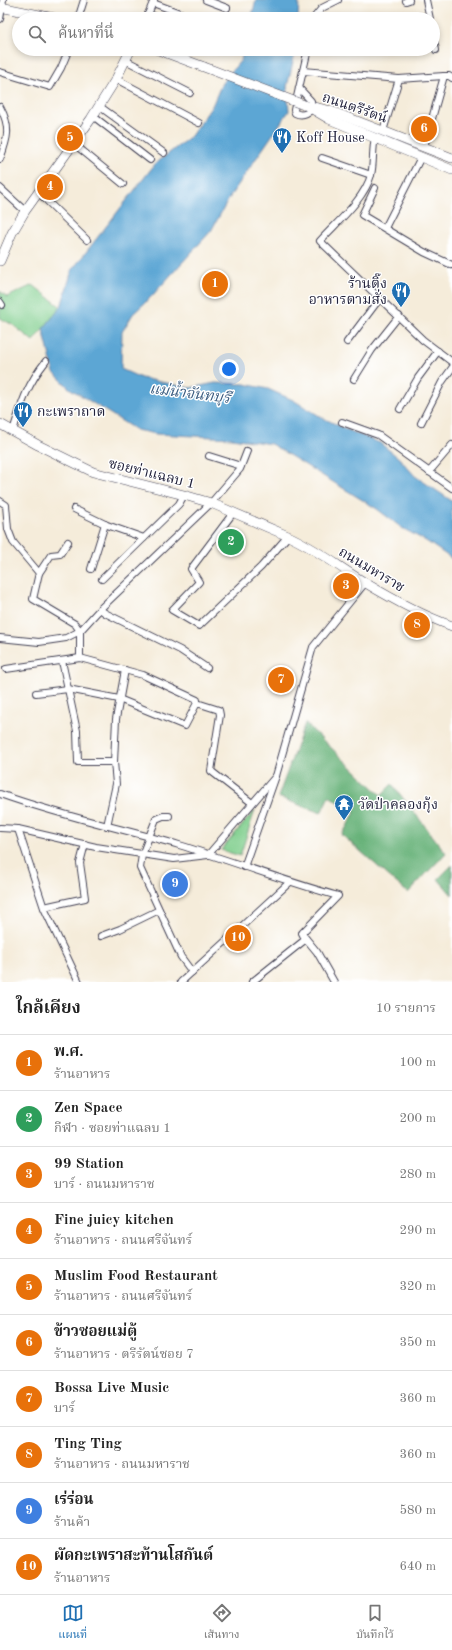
<!DOCTYPE html>
<html lang="th">
<meta charset="utf-8">
<style>
body{margin:0;font-family:"Old Standard TT","Noto Serif Thai",serif;background:#f6f6f6;color:#222}
.you{position:absolute;left:229px;top:369px;width:14px;height:14px;margin:-10px;border:3px solid #fff;border-radius:50%;background:#1a73e8;box-shadow:0 0 0 6px #1a73e833}
.badge{display:grid;place-items:center;width:26px;height:26px;border-radius:50%;background:#1f6fb2;color:#fff;font-size:13px;font-weight:700}
.pin{position:absolute;translate:-50% -50%;border:2px solid #fff;box-shadow:0 1px 4px #0006}
.list{margin:0;padding:0;list-style:none}
h2{display:flex;justify-content:space-between;align-items:center;height:52px;margin:0;padding:0 16px;font-size:17px}
h2 small{font-size:13px;font-weight:400;color:#767676}
.list li{display:grid;grid-template-columns:26px 1fr auto;gap:12px;align-items:center;box-sizing:border-box;height:56px;padding:0 16px;border-top:1px solid #e0e0e0}
.list b{display:block;font-size:15px;white-space:nowrap}
.list p{margin:0;font-size:13px;white-space:nowrap;color:#767676}
.list em{font-size:13px;font-style:normal;color:#767676}
.icon{flex:none;width:22px;height:22px;fill:none;stroke:currentColor;stroke-width:2;stroke-linecap:round;stroke-linejoin:round}
.map{position:relative;flex:none;width:452px;height:982px;overflow:hidden}
.search{position:absolute;background:#fff;box-shadow:0 2px 6px #0003;left:12px;right:12px;top:12px;height:44px;display:flex;align-items:center;gap:10px;box-sizing:border-box;padding:0 14px;border-radius:22px;color:#767676;font-size:15px}
.sheet{height:612px;background:#fff}
nav{display:flex;justify-content:space-around;align-items:center;box-sizing:border-box;height:56px;border-top:1px solid #e0e0e0;background:#fff;font-size:11px;color:#767676}
nav a{display:grid;justify-items:center;gap:2px}
nav .on{color:#1f6fb2}
.map>svg:first-child{display:block}
.green{fill:#81cf8e;stroke:#527864}
.forest{fill:#68b279;stroke:#456a5a}
.water{fill:#5ca6d4;stroke:#3f6488}
.lines{fill:none;stroke-linecap:round;stroke-linejoin:round}
.street-casing{stroke:#424053;stroke-width:8}
.secondary-casing{stroke:#424053;stroke-width:10}
.street{stroke:#fff;stroke-width:6}
.secondary{stroke:#fff;stroke-width:9}
.secondary-bridge-casing{stroke:#424053;stroke-width:10;stroke-linecap:butt}
.secondary-bridge{stroke:#fff;stroke-width:9}
.labels{text-anchor:middle;stroke-width:3;stroke-linejoin:round;paint-order:stroke}
.street-label{font-size:14px;fill:#22223b;stroke:#fff}
.poi-label{font-size:14px;fill:#22223b;stroke:#fff;text-anchor:start}
.water-label{font-size:15px;font-style:italic;fill:#3c5d80;stroke:#fff}
</style>
<div class="map">
<svg width="452" height="982" viewBox="0 0 452 982">
<rect width="100%" height="100%" fill="#fff"/>
<filter id="ink" filterUnits="userSpaceOnUse"><feTurbulence type="fractalNoise" baseFrequency=".025" numOctaves="2"/><feDisplacementMap in="SourceGraphic" scale="8" xChannelSelector="R" yChannelSelector="G"/><feConvolveMatrix kernelMatrix="1 2 1 2 8 2 1 2 1" color-interpolation-filters="sRGB"/></filter>
<filter id="wash" filterUnits="userSpaceOnUse"><feTurbulence type="fractalNoise" baseFrequency=".012" numOctaves="4" result="noise"/><feDisplacementMap in="SourceGraphic" scale="16" xChannelSelector="R" yChannelSelector="G"/><feGaussianBlur stdDeviation="0.9" result="paint"/><feColorMatrix in="noise" values="0 0 0 0 0 0 0 0 0 0 0 0 0 0 0 0 0 1.4 0 .05"/><feComposite in="paint" operator="in"/></filter>
<g filter="url(#wash)">
<rect width="100%" height="100%" fill="#f5ecda"/>
<!-- green -->
<g class="green">
<polygon points="33,285 61,307 33,341 13,325 0,318 0,291 7,297"/>
<polygon points="255,810 240,856 221,850"/>
</g>
<!-- forest -->
<g class="forest">
<polygon points="305,723 381,795 392,784 446,853 408,893 342,835 355,812 329,796 321,813 278,797"/>
<polygon points="452,865 452,895 438,879"/>
</g>
<!-- water -->
<g class="water">
<polygon points="256,0 299,0 298,19 251,19"/>
<polygon points="244,49 296,49 287,87 289,111 231,195 211,231 150,298 133,314 122,332 121,369 141,378 190,388 215,383 245,384 268,389 293,400 323,418 348,430 380,443 399,458 415,476 452,501 452,559 426,541 402,528 377,509 271,444 232,438 156,434 136,430 69,388 54,373 43,329 61,307 72,270 155,164 191,136 212,106 222,83 241,60"/>
</g>
</g>
<g filter="url(#ink)">
<g class="lines">
<!-- street casing -->
<g class="street-casing">
<g id="street">
<polyline points="206,0 227,8"/>
<polyline points="426,0 430,19"/>
<polyline points="406,1 409,0"/>
<polyline points="153,3 196,19"/>
<polyline points="148,14 162,19"/>
<polyline points="0,19 3,0"/>
<polyline points="78,19 84,0"/>
<polyline points="146,19 154,0"/>
<polyline points="313,19 322,8 338,0"/>
<polyline points="433,36 436,50"/>
<path d="M 308,49 L 294,110 L 295,113 C 301,116 307,114 312,109"/>
<polyline points="125,60 190,93"/>
<polyline points="303,71 399,79 444,76 449,76 452,78"/>
<polyline points="0,72 50,87 61,68 69,49"/>
<polyline points="116,79 199,123"/>
<polyline points="299,88 311,101 312,107"/>
<polyline points="99,106 164,153"/>
<path d="M 0,107 C 11,127 8,138 0,159"/>
<polyline points="93,116 150,160"/>
<polyline points="383,131 399,79"/>
<path d="M 375,138 C 372,150 374,163 371,175 C 364,200 337,222 320,241 L 423,340 L 452,362"/>
<polyline points="73,143 123,184"/>
<polyline points="424,147 444,76"/>
<polyline points="322,158 371,175"/>
<polyline points="0,188 25,211"/>
<polyline points="375,188 362,215 424,252 452,265"/>
<polyline points="38,192 87,240"/>
<polyline points="385,228 421,157"/>
<polyline points="0,302 2,305"/>
<polyline points="347,342 380,298"/>
<polyline points="354,379 372,350 399,316"/>
<polyline points="400,409 418,378 438,351"/>
<polyline points="342,422 378,435 452,488"/>
<polyline points="421,423 442,382 452,368"/>
<path d="M 13,431 C 22,402 27,385 46,361"/>
<polyline points="209,456 241,466"/>
<polyline points="429,472 452,445"/>
<polyline points="0,501 6,505 8,529 13,542 39,573 33,599 75,624 80,631 80,658"/>
<polyline points="74,509 107,525 144,538"/>
<polyline points="233,513 191,569 199,582 172,610 199,626 261,567 288,536"/>
<polyline points="91,569 105,524"/>
<polyline points="39,573 51,555 60,554 68,542"/>
<polyline points="102,579 179,504 184,495"/>
<polyline points="100,609 105,613 180,650 207,668"/>
<polyline points="0,638 39,642 66,638 80,631 100,609 211,503 240,469 247,451"/>
<polyline points="62,661 77,731 78,762 114,762"/>
<polyline points="6,669 80,658 143,675 197,700 197,703 219,710 220,715 211,771 252,803"/>
<polyline points="36,693 68,689 119,699 185,726 197,703"/>
<path d="M 0,794 C 58,815 119,828 179,845 C 232,861 284,881 338,896 L 302,933 L 303,935 L 317,952 L 334,982"/>
<polyline points="169,816 163,816 156,819 142,855 140,868 181,957 192,972"/>
<polyline points="107,826 116,784 114,762 116,719 125,670"/>
<polyline points="0,828 18,829 96,847 174,859 208,855 276,776"/>
<polyline points="18,829 44,908 79,982"/>
<polyline points="244,867 276,776 313,647 365,583"/>
<polyline points="44,907 85,898 80,863 85,844"/>
<polyline points="101,936 120,929 159,910"/>
<polyline points="181,982 290,882"/>
<polyline points="252,982 306,939"/>
</g>
</g>
<!-- secondary casing -->
<g class="secondary-casing">
<g id="secondary">
<polyline points="0,7 59,19"/>
<polyline points="156,49 204,67"/>
<polyline points="307,106 329,119 452,170"/>
<polyline points="313,107 331,111 452,158"/>
<polyline points="0,261 12,233 25,211 91,119 116,79 131,49"/>
<path d="M 0,424 L 38,445 L 93,472 L 184,495 L 211,503 L 288,536 C 315,548 339,567 364,582 C 392,599 421,615 452,626"/>
</g>
</g>
<!-- street -->
<use href="#street" class="street"/>
<!-- secondary -->
<use href="#secondary" class="secondary"/>
<!-- secondary-bridge casing -->
<g class="secondary-bridge-casing">
<polyline id="secondary-bridge" points="204,67 304,105"/>
</g>
<!-- secondary-bridge -->
<use href="#secondary-bridge" class="secondary-bridge"/>
</g>
</g>
<!-- icons -->
<defs>
<g id="restaurant-pin" transform="scale(1)"><path d="M0 17L-7.5 6A9.5 9.5 0 1 1 7.5 6Z" fill="#1f6fb2" stroke="#fff"/><path d="M-5-6h1v4h1v-4h1v4h1v-4h1v5L-1.5 .5V6h-2V.5L-5-1ZM5-6V6H3V1.5H1.5Q1.5-4 5-6Z" fill="#fff"/></g>
<g id="temple-pin" transform="scale(1)"><path d="M0 17L-7.5 6A9.5 9.5 0 1 1 7.5 6Z" fill="#1f6fb2" stroke="#fff"/><path d="M0-6L5-2H3V0L6.5 2.5H4V6H1.5V3h-3V6H-4V2.5H-6.5L-3 0V-2H-5Z" fill="#fff"/></g>
</defs>
<g fill-rule="evenodd">
<use href="#restaurant-pin" x="282" y="137"/>
<use href="#restaurant-pin" x="401" y="291"/>
<use href="#restaurant-pin" x="23" y="411"/>
<use href="#temple-pin" x="344" y="804"/>
</g>
<g class="labels">
<!-- street labels -->
<g class="street-label">
<text transform="translate(355 107) rotate(19)" y="5">ถนนตรีรัตน์</text>
<text transform="translate(152 473) rotate(14)" y="5">ซอยท่าแฉลบ 1</text>
<text transform="translate(372 569) rotate(31)" y="5">ถนนมหาราช</text>
</g>
<!-- poi labels -->
<g class="poi-label">
<text x="296" y="142">Koff House</text>
<text x="387" y="288" text-anchor="end">ร้านติ๊ง<tspan x="387" dy="16">อาหารตามสั่ง</tspan></text>
<text x="37" y="416">กะเพราถาด</text>
<text x="358" y="809">วัดป่าคลองกุ้ง</text>
</g>
<!-- water labels -->
<g class="water-label">
<text transform="translate(190 393) rotate(7)" y="5">แม่น้ำจันทบุรี</text>
</g>
</g>
</svg>
<div class="you"></div>
<div class="pin badge" style="left:215px;top:284px;background:#e8710a">1</div>
<div class="pin badge" style="left:231px;top:542px;background:#2e9e5b">2</div>
<div class="pin badge" style="left:346px;top:586px;background:#e8710a">3</div>
<div class="pin badge" style="left:50px;top:187px;background:#e8710a">4</div>
<div class="pin badge" style="left:70px;top:138px;background:#e8710a">5</div>
<div class="pin badge" style="left:424px;top:129px;background:#e8710a">6</div>
<div class="pin badge" style="left:281px;top:680px;background:#e8710a">7</div>
<div class="pin badge" style="left:417px;top:625px;background:#e8710a">8</div>
<div class="pin badge" style="left:175px;top:884px;background:#3f7fe0">9</div>
<div class="pin badge" style="left:238px;top:938px;background:#e8710a">10</div>
<div class="search"><svg class="icon" aria-label="search" viewBox="0 0 24 24"><circle cx="10" cy="10" r="6"/><path d="M15 15l6 6"/></svg>ค้นหาที่นี่</div>
</div>
<section class="sheet">
<h2>ใกล้เคียง<small>10 รายการ</small></h2>
<ul class="list">
<li><span class="badge" style="background:#e8710a">1</span><div><b>พ.ศ.</b><p>ร้านอาหาร</p></div><em>100 m</em></li>
<li><span class="badge" style="background:#2e9e5b">2</span><div><b>Zen Space</b><p>กีฬา · ซอยท่าแฉลบ 1</p></div><em>200 m</em></li>
<li><span class="badge" style="background:#e8710a">3</span><div><b>99 Station</b><p>บาร์ · ถนนมหาราช</p></div><em>280 m</em></li>
<li><span class="badge" style="background:#e8710a">4</span><div><b>Fine juicy kitchen</b><p>ร้านอาหาร · ถนนศรีจันทร์</p></div><em>290 m</em></li>
<li><span class="badge" style="background:#e8710a">5</span><div><b>Muslim Food Restaurant</b><p>ร้านอาหาร · ถนนศรีจันทร์</p></div><em>320 m</em></li>
<li><span class="badge" style="background:#e8710a">6</span><div><b>ข้าวซอยแม่ตู้</b><p>ร้านอาหาร · ตรีรัตน์ซอย 7</p></div><em>350 m</em></li>
<li><span class="badge" style="background:#e8710a">7</span><div><b>Bossa Live Music</b><p>บาร์</p></div><em>360 m</em></li>
<li><span class="badge" style="background:#e8710a">8</span><div><b>Ting Ting</b><p>ร้านอาหาร · ถนนมหาราช</p></div><em>360 m</em></li>
<li><span class="badge" style="background:#3f7fe0">9</span><div><b>เร่ร่อน</b><p>ร้านค้า</p></div><em>580 m</em></li>
<li><span class="badge" style="background:#e8710a">10</span><div><b>ผัดกะเพราสะท้านโสกันต์</b><p>ร้านอาหาร</p></div><em>640 m</em></li>
</ul>
</section>
<nav>
<a class="on"><svg class="icon" aria-label="map" viewBox="0 0 24 24"><path d="M3 6l6-2 6 2 6-2v14l-6 2-6-2-6 2zM9 4v14M15 6v14"/></svg>แผนที่</a>
<a><svg class="icon" aria-label="directions" viewBox="0 0 24 24"><path d="M12 3l9 9-9 9-9-9zM9 14v-3h6M13 9l2 2-2 2"/></svg>เส้นทาง</a>
<a><svg class="icon" aria-label="saved" viewBox="0 0 24 24"><path d="M7 4h10v16l-5-4-5 4z"/></svg>บันทึกไว้</a>
</nav>
